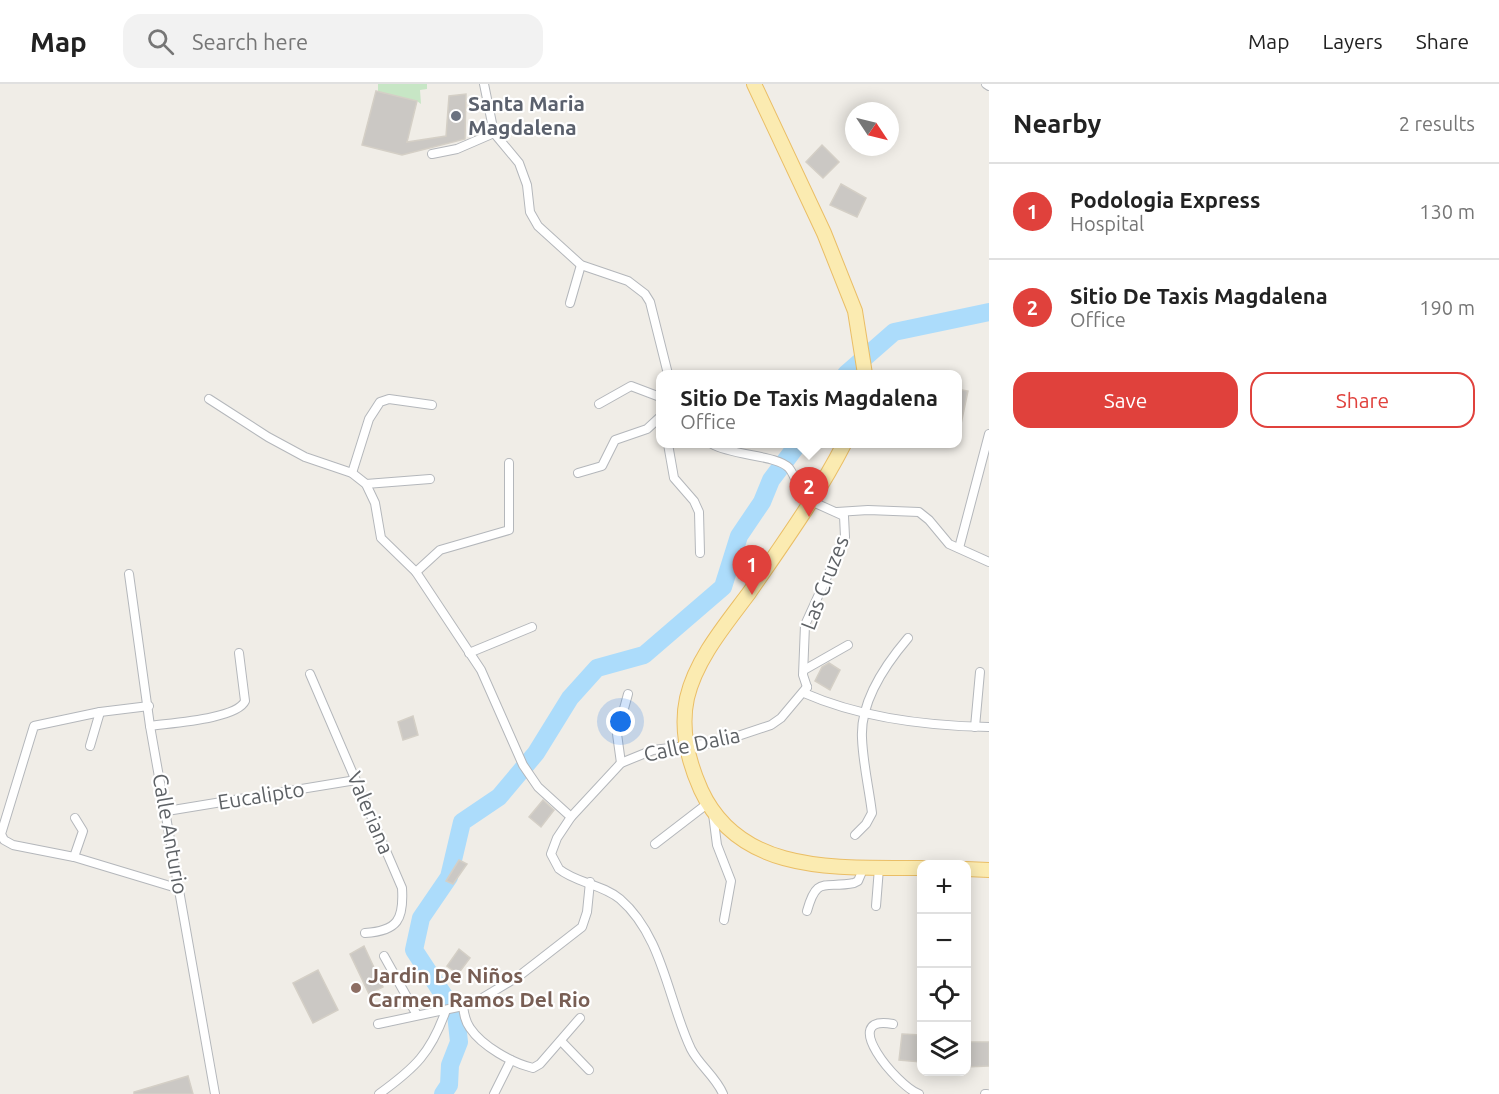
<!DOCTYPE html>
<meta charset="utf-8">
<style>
body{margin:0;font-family:Ubuntu,sans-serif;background:#f2f2f2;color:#222}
.controls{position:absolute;right:18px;bottom:18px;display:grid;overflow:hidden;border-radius:12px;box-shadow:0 3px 15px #0003}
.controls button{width:54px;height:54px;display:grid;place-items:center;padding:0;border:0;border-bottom:2px solid #e0e0e0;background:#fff;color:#222;font:30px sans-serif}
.compass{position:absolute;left:845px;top:18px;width:54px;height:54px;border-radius:50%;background:#fff;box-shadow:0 3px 15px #0003;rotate:125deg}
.you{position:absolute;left:621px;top:638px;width:21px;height:21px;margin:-15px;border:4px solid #fff;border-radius:50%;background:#1a73e8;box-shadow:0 0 0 9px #1a73e833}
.badge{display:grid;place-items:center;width:39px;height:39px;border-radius:50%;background:#e0413c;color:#fff;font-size:20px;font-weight:700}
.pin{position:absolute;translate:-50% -50px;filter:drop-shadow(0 2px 3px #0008)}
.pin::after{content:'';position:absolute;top:32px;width:21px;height:18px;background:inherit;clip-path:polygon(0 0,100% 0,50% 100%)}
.popup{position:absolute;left:656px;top:286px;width:306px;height:78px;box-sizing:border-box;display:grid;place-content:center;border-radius:12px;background:#fff;filter:drop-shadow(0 2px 4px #0005);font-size:20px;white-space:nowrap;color:#767676}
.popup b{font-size:22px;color:#222}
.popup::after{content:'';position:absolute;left:50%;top:100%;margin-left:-12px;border:12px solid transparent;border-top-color:#fff}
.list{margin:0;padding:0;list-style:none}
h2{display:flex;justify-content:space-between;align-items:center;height:78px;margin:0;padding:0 24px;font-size:26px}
h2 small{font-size:20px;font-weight:400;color:#767676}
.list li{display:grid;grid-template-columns:39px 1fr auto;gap:18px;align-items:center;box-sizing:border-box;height:96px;padding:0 24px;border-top:2px solid #e0e0e0}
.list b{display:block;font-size:22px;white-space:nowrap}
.list p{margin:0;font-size:20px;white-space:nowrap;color:#767676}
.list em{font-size:20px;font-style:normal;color:#767676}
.actions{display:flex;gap:12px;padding:18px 24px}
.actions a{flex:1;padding:14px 0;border:2px solid #e0413c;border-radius:18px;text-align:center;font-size:21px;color:#e0413c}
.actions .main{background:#e0413c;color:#fff}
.icon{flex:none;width:33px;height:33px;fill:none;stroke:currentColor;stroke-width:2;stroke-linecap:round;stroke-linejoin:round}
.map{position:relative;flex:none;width:989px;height:1010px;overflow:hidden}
header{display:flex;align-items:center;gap:36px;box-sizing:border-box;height:84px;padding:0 30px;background:#fff;border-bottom:2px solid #e0e0e0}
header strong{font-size:28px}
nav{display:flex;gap:33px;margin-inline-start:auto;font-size:21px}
.search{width:420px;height:54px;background:#f2f2f2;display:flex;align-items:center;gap:15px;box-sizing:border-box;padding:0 21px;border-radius:18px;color:#767676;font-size:22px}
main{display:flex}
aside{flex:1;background:#fff}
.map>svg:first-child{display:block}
.green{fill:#c7e6c5}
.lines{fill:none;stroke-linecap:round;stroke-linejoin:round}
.river{stroke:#acdcfb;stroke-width:18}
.building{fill:#cbc8c4;stroke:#d4cfc6;stroke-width:1.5}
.street-casing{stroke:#b4b7bb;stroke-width:10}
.primary-casing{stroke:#eabe66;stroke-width:16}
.street{stroke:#fff;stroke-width:8}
.primary{stroke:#fbebb1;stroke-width:14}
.worship-dot{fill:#6b7280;stroke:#fff;stroke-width:2}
.education-dot{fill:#8d6e63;stroke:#fff;stroke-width:2}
.labels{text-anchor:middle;stroke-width:4.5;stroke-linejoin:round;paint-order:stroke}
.worship-label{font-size:21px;font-weight:bold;fill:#5b616d;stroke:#fff;text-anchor:start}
.street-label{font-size:21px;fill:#5e6266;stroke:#fff}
.education-label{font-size:21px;font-weight:bold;fill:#785e54;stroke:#fff;text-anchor:start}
</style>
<header>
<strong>Map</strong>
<div class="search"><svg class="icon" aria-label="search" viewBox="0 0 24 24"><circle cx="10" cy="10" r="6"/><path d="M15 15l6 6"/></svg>Search here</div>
<nav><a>Map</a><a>Layers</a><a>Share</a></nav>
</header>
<main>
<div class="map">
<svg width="989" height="1010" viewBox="0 0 989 1010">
<rect width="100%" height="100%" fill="#f0ede7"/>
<!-- green -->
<polygon class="green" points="378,0 427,0 427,5 420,6 421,20 417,17 378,13"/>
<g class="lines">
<!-- river -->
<g class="river">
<polyline points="846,290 894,248 989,228"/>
<polyline points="443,1010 449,1001 450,981 459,958 456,930 414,866 421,834 449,793 462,738 499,713 536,669 570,614 597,584 644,571 723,503 739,452 762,418 771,396 798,360"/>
</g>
</g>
<!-- building -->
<g class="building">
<polygon points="376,7 417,17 407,58 446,52 449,12 466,10 465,55 402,71 362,61"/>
<polygon points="822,61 839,78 823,94 806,78"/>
<polygon points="841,100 866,114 857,133 830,121"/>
<polygon points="957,305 968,307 961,340 957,339"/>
<polygon points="829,579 840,586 830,606 815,597 822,583"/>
<polygon points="413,632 418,651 403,656 398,638"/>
<polygon points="543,716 554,726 541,743 529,733"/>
<polygon points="459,776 467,780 453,800 446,797"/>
<polygon points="364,862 383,903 369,910 350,870"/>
<polygon points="459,865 470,874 458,890 447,882"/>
<polygon points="318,886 338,926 313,939 293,899"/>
<polygon points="902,950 921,951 921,978 899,976"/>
<polygon points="966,958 989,958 989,982 966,983"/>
<polygon points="188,992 193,1010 134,1010 134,1008"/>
</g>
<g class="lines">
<!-- street casing -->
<g class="street-casing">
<g id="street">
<polyline points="484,0 494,49 519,79 527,101 530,128 538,142 581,181 628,197 645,210 650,218 668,290"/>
<polyline points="986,0 989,2"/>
<polyline points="432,70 457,65 494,49"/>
<polyline points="570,219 581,181"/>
<polyline points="209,315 268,353 305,373 352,389 366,400 375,419 381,454 416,488 481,586 523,681 538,703 571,733"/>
<polyline points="599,320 631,302 660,313"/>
<polyline points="668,360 674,394 694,417 699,428 700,469"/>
<path d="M 712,360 C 733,372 777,371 789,384 C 796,393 798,405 804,414 L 844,432 L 845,453 L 805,541 L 803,591 L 807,603"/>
<polyline points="352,389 369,335 380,318 389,315 432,321"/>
<polyline points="578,389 602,382 615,356 647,345 660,333"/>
<polyline points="366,400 430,395"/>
<polyline points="837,428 868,426 919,428 929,436 949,460 989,478"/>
<polyline points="959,464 989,350"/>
<polyline points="416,488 440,466 509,446 509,379"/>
<polyline points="129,490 150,642 215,1010"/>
<polyline points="469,569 532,543"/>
<polyline points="804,586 848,561"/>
<path d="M 310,590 L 402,804 C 404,835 398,847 365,849"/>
<path d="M 807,603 L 804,609 C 861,634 927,642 989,643"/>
<polyline points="149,622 100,628 34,642 1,750 4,756 13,761 74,773 180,805"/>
<path d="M 150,642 C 170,639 237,635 245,617 L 239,569"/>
<polyline points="975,643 980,588"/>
<polyline points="90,662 100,628"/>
<polyline points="621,679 617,650 628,610"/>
<polyline points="167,727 356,696"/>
<polyline points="713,730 717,761 731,797 724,836"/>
<path d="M 855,751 L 866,740 L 872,729 C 869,704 863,680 862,654 C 860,617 885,581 908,554"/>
<polyline points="655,760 707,720"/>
<polyline points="74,773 83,747 75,734"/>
<polyline points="876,822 879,784"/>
<path d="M 807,827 C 817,791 824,805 854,799 L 858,797 L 864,783"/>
<polyline points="384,872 417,931"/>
<path d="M 463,922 C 464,930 465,937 470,944 C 482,962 512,979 533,984 L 540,980 L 580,934"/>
<polyline points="378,940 463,922 479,916 519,892 582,843 587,828 590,798"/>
<path d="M 893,940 C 837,930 897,1002 919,1010"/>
<polyline points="561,957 589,986"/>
<path d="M 379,1010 C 415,984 431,969 446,926"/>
<polyline points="494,1010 511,976"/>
<path d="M 723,1010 C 716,993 699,981 691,965 C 668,917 663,852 620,815 C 602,800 576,799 559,785 L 551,770 L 557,754 L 571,733 L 621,679 L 653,666 L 720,658 L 771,641 L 781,634 L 807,603"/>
<polyline points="985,1010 987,1010"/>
</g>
</g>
<!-- primary casing -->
<g class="primary-casing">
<g id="primary">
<polyline points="754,0 824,149 855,227 865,290"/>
<path d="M 844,360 C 818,411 782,461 749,509 C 726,540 696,575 687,614 C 680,646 688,677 701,706 C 741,793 842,783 922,784"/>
<polyline points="966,785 989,786"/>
</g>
</g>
<!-- street -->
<use href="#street" class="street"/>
<!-- primary -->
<use href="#primary" class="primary"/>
</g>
<!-- markers -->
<circle class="worship-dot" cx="456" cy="32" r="6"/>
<circle class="education-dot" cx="356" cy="904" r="6"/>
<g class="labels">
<!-- worship labels -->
<g class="worship-label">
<text x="468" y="27">Santa Maria<tspan x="468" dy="24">Magdalena</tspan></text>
</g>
<!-- street labels -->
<g class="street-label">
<text transform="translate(825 499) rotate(-69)" y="7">Las Cruzes</text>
<text transform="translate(692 661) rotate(-12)" y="7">Calle Dalia</text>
<text transform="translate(261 712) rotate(-9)" y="7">Eucalipto</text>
<text transform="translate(370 729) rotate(67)" y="7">Valeriana</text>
<text transform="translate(170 750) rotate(80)" y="7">Calle Anturio</text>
</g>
<!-- education labels -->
<g class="education-label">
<text x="368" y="899">Jardin De Niños<tspan x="368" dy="24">Carmen Ramos Del Rio</tspan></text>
</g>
</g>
</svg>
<div class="controls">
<button>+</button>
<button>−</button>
<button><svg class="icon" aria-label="locate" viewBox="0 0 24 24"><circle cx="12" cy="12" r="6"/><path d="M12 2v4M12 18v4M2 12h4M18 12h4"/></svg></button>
<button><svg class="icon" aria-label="layers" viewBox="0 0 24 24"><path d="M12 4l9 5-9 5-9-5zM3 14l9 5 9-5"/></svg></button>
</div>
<svg class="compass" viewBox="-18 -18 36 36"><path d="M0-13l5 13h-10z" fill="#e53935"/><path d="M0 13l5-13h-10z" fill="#767676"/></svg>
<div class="you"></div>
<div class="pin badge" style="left:752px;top:511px">1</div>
<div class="pin badge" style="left:809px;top:433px">2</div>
<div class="popup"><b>Sitio De Taxis Magdalena</b>Office</div>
</div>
<aside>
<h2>Nearby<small>2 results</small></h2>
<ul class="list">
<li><span class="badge">1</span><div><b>Podologia Express</b><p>Hospital</p></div><em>130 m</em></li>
<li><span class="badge">2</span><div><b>Sitio De Taxis Magdalena</b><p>Office</p></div><em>190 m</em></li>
</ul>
<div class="actions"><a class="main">Save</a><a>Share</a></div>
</aside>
</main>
